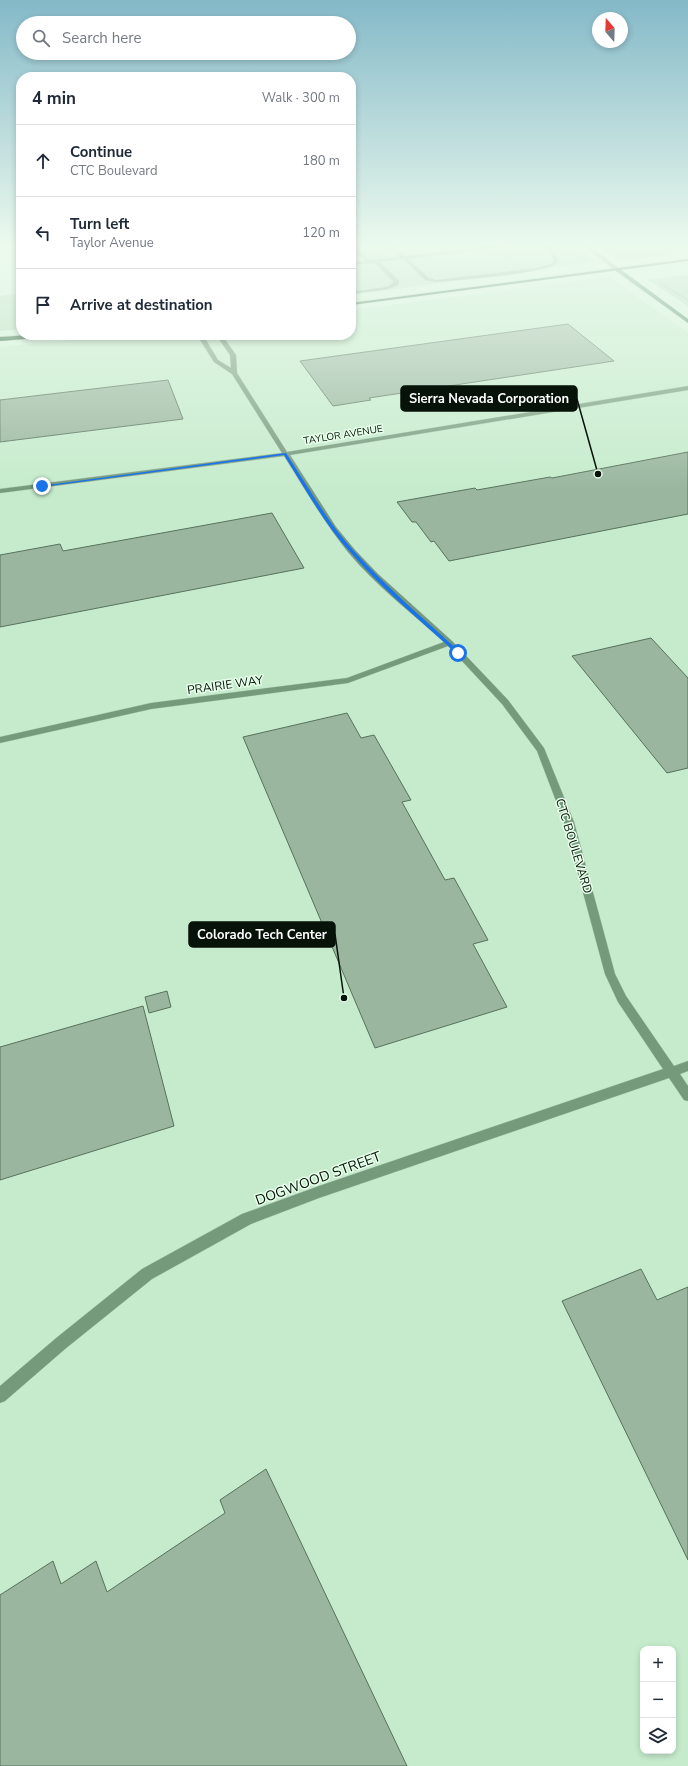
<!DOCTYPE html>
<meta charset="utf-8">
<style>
body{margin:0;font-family:"Nunito Sans",sans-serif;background:#f2f2f3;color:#1f2937}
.controls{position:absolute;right:12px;bottom:12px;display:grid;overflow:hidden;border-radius:8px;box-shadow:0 2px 6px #0003}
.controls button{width:36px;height:36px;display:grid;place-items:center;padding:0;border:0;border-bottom:1px solid #e0e1e3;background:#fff;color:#1f2937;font:20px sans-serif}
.compass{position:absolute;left:592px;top:12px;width:36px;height:36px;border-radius:50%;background:#fff;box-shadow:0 2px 6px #0003;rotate:341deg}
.stop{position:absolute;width:12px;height:12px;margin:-9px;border:3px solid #1a73e8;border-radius:50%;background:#fff}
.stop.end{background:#1a73e8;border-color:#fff;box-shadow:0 1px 4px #0008}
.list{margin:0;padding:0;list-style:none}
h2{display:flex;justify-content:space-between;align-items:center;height:52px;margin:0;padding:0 16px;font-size:17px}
h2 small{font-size:13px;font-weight:400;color:#747a83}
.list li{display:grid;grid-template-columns:26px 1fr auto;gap:12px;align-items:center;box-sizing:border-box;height:72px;padding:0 16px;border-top:1px solid #e0e1e3}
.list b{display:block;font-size:15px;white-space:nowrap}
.list p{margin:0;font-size:13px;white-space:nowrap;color:#747a83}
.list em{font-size:13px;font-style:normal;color:#747a83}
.icon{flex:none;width:22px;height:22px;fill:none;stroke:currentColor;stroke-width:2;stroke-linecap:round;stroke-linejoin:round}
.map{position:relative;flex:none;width:688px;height:1766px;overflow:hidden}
.search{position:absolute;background:#fff;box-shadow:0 2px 6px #0003;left:16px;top:16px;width:340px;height:44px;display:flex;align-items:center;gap:10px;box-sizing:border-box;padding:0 14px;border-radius:22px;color:#747a83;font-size:15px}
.panel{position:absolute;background:#fff;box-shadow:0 2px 6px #0003;left:16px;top:72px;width:340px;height:268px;border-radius:16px}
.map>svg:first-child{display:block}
.built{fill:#c6ebcc;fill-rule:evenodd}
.green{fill:#b4dbba}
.building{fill:#9ab69f;stroke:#57725c}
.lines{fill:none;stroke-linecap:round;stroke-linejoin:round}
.lane-casing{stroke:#b4cfb9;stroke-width:1}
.street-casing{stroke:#b4cfb9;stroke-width:1}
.secondary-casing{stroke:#b4cfb9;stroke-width:1}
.primary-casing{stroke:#b4cfb9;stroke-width:1}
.path{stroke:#94ac98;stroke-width:1.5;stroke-dasharray:1 1;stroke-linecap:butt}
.lane{fill:#759a7b;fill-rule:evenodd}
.street{fill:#759a7b;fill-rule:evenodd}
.secondary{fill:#387347;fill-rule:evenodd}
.primary{fill:#17542a;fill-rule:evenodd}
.route{fill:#1a73e8}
.labels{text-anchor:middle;stroke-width:3;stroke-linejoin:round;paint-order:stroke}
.far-street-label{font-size:10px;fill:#071209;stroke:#e7ffeb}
.street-label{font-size:12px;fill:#071209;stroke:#e7ffeb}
.near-street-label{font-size:14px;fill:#071209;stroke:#e7ffeb}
.leader{fill:none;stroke:#071209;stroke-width:1.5}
.callout-dot{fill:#071209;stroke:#e7ffeb;stroke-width:1.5}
.callout{fill:#071209;stroke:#071209;stroke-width:1.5}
.callout-label{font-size:13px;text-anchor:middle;font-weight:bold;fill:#fff}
</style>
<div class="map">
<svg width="688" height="1766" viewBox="0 0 688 1766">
<rect width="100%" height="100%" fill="#d5f3da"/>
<!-- built -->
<path class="built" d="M 610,277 L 688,333 L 688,1766 L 0,1766 L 0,347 L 124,335 L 351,335 L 351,310 ZM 643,1649 L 673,1649 L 673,1751 L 643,1751 Z"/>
<!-- green -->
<g class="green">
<polygon points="351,244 568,244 594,262 351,295"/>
<polygon points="594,244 688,244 688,253 618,261"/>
<polygon points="688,275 688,306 648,280"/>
<polygon points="21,293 21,329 0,331 0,296"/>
</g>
<!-- building -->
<g class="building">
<polygon points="568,324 614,361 369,398 371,400 333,406 300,361"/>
<polygon points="168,380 183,419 0,442 0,400"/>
<polygon points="688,452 688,514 449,561 434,541 431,542 416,522 412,522 397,502 475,488 477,490 550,477 552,478"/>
<polygon points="272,513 304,568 0,627 0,555 60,544 63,551"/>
<polygon points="651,638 688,678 688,768 667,773 572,656"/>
<polygon points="347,713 361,738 374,735 411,800 402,802 445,880 454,878 488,940 473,944 507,1007 375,1048 243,737"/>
<polygon points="167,991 171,1007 149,1013 145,997"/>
<polygon points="143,1006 174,1126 0,1180 0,1047"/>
<polygon points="641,1269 657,1300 688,1287 688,1560 562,1301"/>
<polygon points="266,1469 407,1766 0,1766 0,1595 53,1561 61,1584 96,1561 107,1592 225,1513 220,1500"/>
</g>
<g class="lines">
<!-- lane casing -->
<g class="lane-casing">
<path id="lane" d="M 351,244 L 353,244 L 370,260 L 400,257 L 387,244 L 391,244 L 405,256 L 515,244 L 526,244 L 408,259 L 429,278 L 436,280 L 537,268 L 551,264 L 554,262 L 552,255 L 539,244 C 548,244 557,253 558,262 C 548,274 457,280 436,282 L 425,280 L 403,259 L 380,262 L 399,281 L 398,285 L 388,289 L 351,294 L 351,292 L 387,287 L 394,282 L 375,263 L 351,265 L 351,263 L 365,261 L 351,247 Z"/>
</g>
<!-- street casing -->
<g class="street-casing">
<g id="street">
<polygon points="582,244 586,244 620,269 620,271 616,271"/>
<path d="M 197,335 L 203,335 L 218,360 L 231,368 L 230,355 L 216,335 L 222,335 L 236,355 L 237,373 L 287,452 L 688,386 L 688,390 L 290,455 L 336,527 L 355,550 L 378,574 L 452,641 L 508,700 L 544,748 L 574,822 L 615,974 L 626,996 L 674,1066 L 688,1061 L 688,1071 L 680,1074 L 688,1086 L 688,1101 L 684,1100 L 669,1078 L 319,1198 L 251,1224 L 152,1279 L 65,1349 L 5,1401 L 0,1403 L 0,1386 L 55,1339 L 142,1269 L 242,1214 L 319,1186 L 663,1069 L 618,1002 L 605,974 L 564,822 L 537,751 L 502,704 L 448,646 L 348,683 L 151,709 L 0,743 L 0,737 L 151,703 L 347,678 L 444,642 C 412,613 376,586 348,552 C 324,522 305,489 284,456 L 0,493 L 0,489 L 282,453 L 232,374 L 214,362 Z"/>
</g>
</g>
<!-- secondary casing -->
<g class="secondary-casing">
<polygon id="secondary" points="616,269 620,269 688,319 688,323 616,271"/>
</g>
<!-- primary casing -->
<g class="primary-casing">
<g id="primary">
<polygon points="688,259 688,261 351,305 351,303"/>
<polygon points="31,335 54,335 51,337 0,341 0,337"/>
</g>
</g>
<!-- path -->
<polyline class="path" points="660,283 688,300"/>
<!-- lane -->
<use href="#lane" class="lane"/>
<!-- street -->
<use href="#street" class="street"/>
<!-- secondary -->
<use href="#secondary" class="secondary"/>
<!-- primary -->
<use href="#primary" class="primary"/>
</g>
<!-- sky -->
<linearGradient id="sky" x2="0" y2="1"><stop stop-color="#84b9c8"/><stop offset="0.5" stop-color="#ecfaee"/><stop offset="1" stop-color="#ecfaee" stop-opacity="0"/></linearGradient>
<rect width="688" height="491" fill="url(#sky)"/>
<!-- route -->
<path class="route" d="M 286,453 C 308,486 327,522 354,551 C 386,587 424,619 460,652 L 460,654 L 457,654 C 421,621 383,590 351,553 C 324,524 305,488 284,455 L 42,487 L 40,486 Z"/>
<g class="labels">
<!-- far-street labels -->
<g class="far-street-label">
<text transform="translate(343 434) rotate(-9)" y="4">TAYLOR AVENUE</text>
</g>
<!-- street labels -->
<g class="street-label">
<text transform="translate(225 685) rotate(-8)" y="4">PRAIRIE WAY</text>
<text transform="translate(574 846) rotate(73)" y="4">CTC BOULEVARD</text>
</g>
<!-- near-street labels -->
<g class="near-street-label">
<text transform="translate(318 1178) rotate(-20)" y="5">DOGWOOD STREET</text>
</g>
</g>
<!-- callouts -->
<path class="leader" d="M598 474L577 399M344 998L335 934"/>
<g class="callout-dot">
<circle cx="598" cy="474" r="4"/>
<circle cx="344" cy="998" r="4"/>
</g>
<g class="callout">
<rect x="401" y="386" width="176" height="25" rx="4"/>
<rect x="189" y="922" width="146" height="25" rx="4"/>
</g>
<g class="callout-label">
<text x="489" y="403">Sierra Nevada Corporation</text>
<text x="262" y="939">Colorado Tech Center</text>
</g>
</svg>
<div class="controls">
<button>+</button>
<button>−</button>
<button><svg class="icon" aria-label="layers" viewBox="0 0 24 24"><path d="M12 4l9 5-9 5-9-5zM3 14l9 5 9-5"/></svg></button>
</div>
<svg class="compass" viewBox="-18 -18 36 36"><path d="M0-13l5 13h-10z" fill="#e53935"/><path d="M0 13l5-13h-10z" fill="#747a83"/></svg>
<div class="stop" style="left:458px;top:653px"></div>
<div class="stop end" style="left:42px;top:486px"></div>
<div class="search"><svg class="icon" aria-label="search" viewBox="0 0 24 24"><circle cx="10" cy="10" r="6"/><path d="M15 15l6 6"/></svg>Search here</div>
<section class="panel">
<h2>4 min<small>Walk · 300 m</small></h2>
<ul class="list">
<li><svg class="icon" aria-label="ahead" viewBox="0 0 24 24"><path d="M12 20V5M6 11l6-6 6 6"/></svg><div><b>Continue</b><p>CTC Boulevard</p></div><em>180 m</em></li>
<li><svg class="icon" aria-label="left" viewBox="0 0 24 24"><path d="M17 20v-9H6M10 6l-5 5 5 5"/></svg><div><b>Turn left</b><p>Taylor Avenue</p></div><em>120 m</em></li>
<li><svg class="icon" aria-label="arrive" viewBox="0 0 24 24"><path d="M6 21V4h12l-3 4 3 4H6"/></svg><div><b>Arrive at destination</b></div></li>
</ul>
</section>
</div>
